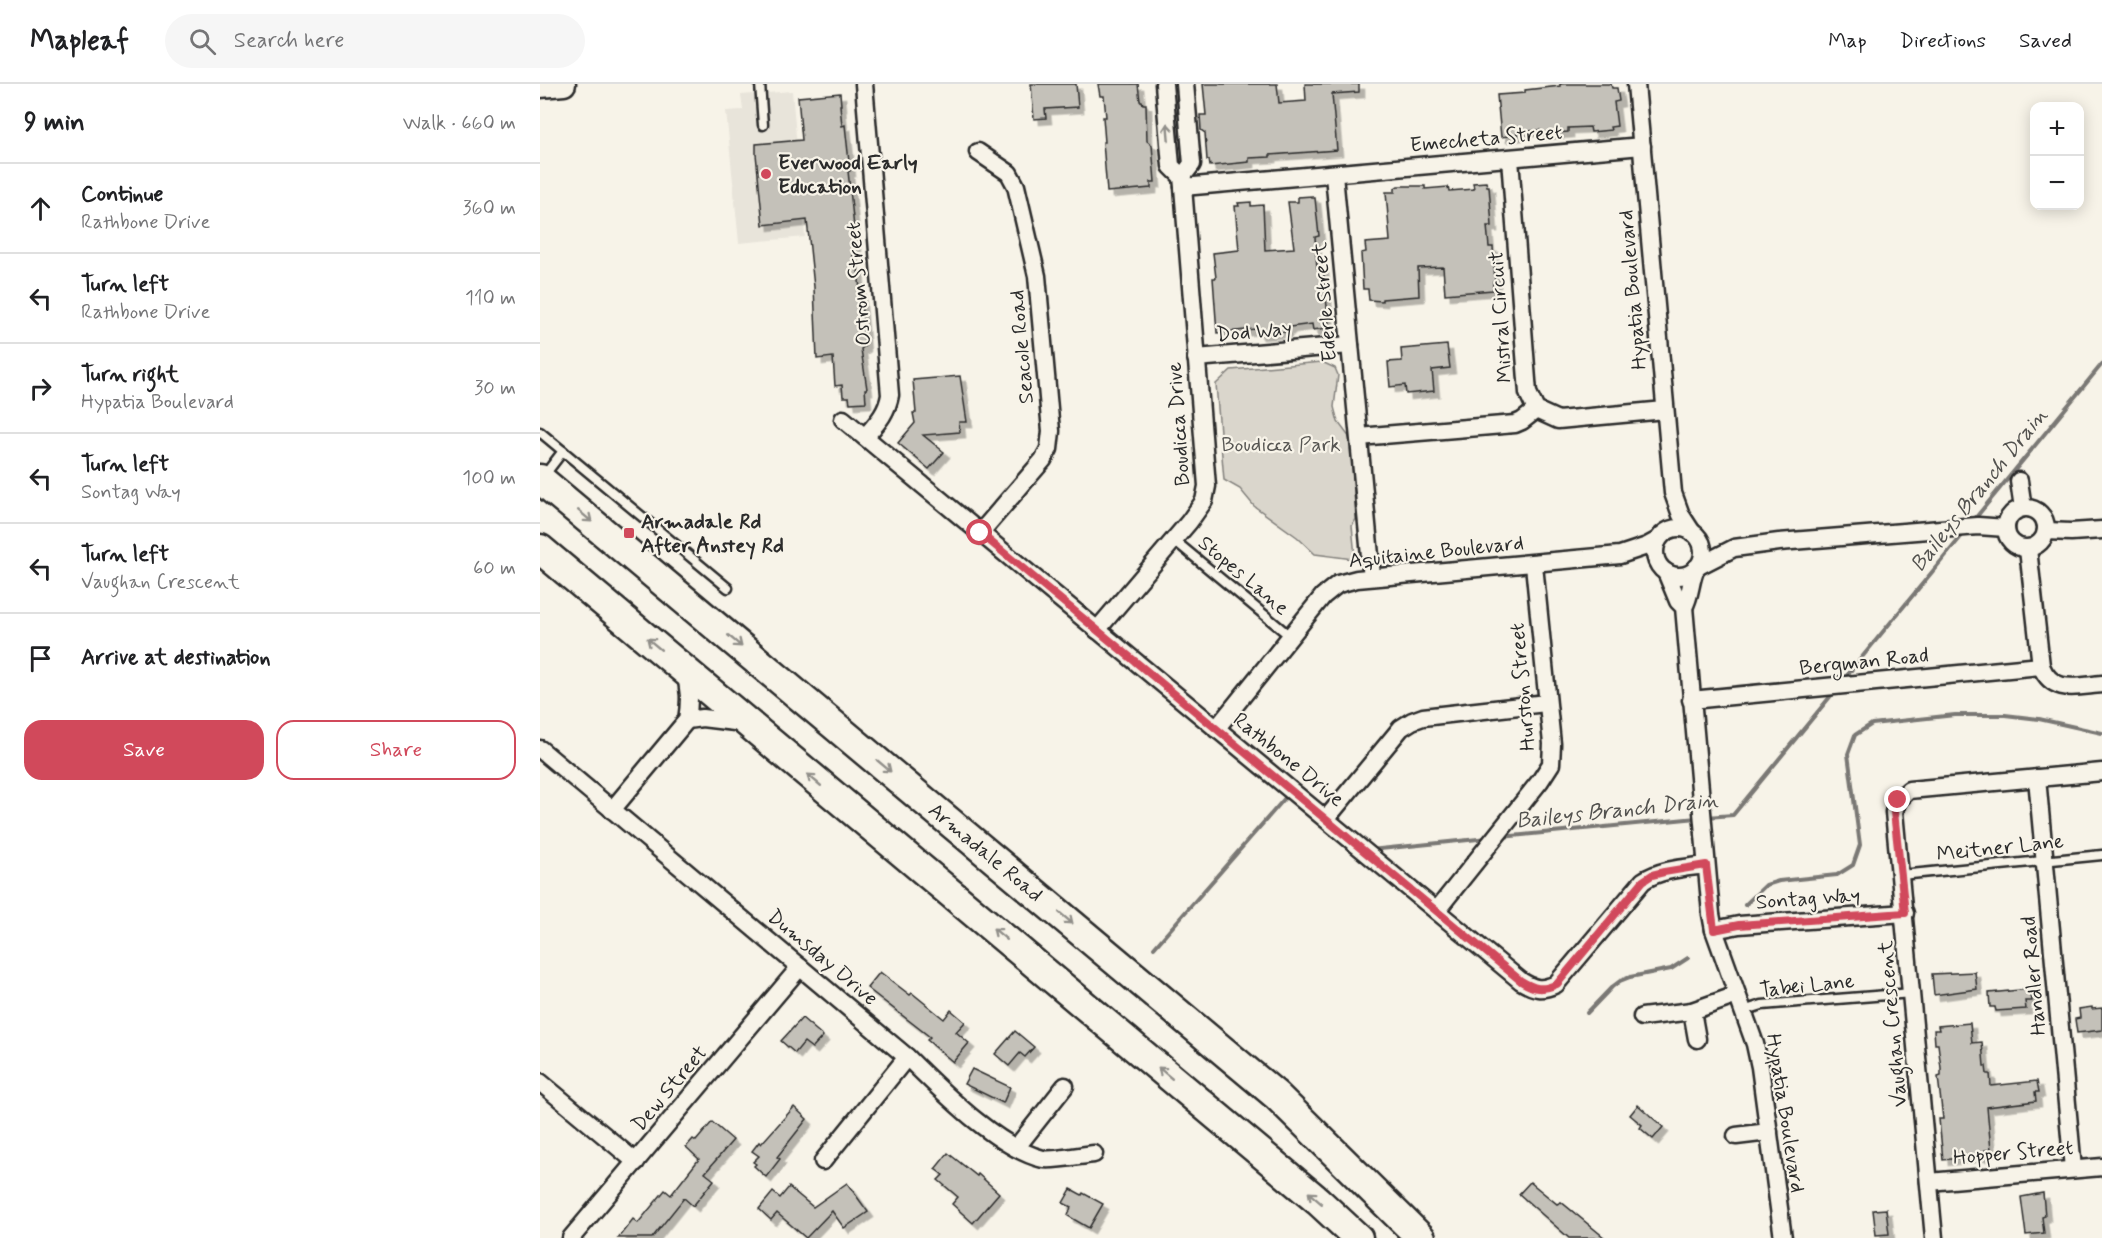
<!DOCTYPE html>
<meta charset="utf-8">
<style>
body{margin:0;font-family:Mynerve,sans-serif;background:#f6f6f6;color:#202124}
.controls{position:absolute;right:18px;top:18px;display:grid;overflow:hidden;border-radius:12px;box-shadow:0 3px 15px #0003}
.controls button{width:54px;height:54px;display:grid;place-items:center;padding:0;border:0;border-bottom:2px solid #e0e0e0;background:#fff;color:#202124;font:30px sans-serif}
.stop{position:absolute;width:18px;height:18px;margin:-14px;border:4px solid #d1495b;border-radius:50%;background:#fff}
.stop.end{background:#d1495b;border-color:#fff;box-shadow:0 2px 6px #0008}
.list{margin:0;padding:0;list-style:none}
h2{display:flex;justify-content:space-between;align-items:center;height:78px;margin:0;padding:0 24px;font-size:26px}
h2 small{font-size:20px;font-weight:400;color:#757577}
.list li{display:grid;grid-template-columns:39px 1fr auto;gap:18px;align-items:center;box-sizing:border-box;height:90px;padding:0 24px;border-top:2px solid #e0e0e0}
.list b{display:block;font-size:22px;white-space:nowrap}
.list p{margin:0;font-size:20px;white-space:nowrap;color:#757577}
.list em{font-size:20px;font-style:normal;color:#757577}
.actions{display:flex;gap:12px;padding:18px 24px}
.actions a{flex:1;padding:14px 0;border:2px solid #d1495b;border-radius:18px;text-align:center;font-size:21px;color:#d1495b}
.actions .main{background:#d1495b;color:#fff}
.icon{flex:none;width:33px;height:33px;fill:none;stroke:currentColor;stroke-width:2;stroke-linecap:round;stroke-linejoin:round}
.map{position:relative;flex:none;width:1562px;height:1154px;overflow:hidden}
header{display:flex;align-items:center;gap:36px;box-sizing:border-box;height:84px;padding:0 30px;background:#fff;border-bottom:2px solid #e0e0e0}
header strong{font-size:28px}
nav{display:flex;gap:33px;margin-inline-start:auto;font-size:21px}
.search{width:420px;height:54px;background:#f6f6f6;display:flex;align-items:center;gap:15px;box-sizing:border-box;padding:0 21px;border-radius:33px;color:#757577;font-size:22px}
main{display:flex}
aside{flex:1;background:#fff}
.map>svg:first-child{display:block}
.built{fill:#e8e4da}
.green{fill:#dad6cc;stroke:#82807c;stroke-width:1.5}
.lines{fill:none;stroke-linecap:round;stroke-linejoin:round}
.stream{stroke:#7a7874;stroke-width:4}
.building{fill:#c4c1b9;stroke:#2b2b2b;stroke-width:1.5;filter:url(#shadow)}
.lane-casing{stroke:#2b2b2b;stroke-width:13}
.street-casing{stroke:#2b2b2b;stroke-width:21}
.secondary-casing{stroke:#2b2b2b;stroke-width:27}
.highway-casing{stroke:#2b2b2b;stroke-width:33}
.lane{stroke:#f7f3e8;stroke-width:8}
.street{stroke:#f7f3e8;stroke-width:16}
.secondary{stroke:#f7f3e8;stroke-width:22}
.highway{stroke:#f7f3e8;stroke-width:28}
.oneway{stroke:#918f8a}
.route{stroke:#d1495b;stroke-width:8}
.poi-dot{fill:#d1495b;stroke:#f7f3e8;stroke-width:2}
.labels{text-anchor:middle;stroke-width:4.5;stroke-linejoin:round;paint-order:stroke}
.street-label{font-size:21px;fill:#2b2b2b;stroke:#f7f3e8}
.poi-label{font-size:21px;font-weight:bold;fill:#2b2b2b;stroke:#f7f3e8;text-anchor:start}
.park-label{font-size:21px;fill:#575653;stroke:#f7f3e8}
.water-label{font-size:22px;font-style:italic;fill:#53524f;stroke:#f7f3e8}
</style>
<header>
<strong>Mapleaf</strong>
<div class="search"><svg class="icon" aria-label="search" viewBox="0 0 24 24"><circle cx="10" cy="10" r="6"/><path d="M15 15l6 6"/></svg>Search here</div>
<nav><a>Map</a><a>Directions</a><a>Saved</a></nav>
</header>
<main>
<aside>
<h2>9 min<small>Walk · 660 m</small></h2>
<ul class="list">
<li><svg class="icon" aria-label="ahead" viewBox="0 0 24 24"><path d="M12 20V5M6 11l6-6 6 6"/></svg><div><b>Continue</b><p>Rathbone Drive</p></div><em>360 m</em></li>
<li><svg class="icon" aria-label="left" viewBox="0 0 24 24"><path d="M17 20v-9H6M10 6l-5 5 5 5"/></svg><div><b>Turn left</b><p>Rathbone Drive</p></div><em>110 m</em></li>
<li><svg class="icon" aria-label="right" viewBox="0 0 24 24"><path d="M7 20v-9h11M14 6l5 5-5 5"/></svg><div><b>Turn right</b><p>Hypatia Boulevard</p></div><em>30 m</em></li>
<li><svg class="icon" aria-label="left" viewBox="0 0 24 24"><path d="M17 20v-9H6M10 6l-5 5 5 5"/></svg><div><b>Turn left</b><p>Sontag Way</p></div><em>100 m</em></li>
<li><svg class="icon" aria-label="left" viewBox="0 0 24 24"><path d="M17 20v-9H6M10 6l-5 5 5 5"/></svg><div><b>Turn left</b><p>Vaughan Crescent</p></div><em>60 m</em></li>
<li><svg class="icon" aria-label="arrive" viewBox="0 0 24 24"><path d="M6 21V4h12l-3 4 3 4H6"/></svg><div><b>Arrive at destination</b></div></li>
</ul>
<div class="actions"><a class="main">Save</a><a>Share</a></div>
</aside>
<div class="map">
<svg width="1562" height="1154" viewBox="0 0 1562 1154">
<defs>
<filter id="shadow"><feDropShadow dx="5.5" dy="5.5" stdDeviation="0" flood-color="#0004"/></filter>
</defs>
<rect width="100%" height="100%" fill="#f7f3e8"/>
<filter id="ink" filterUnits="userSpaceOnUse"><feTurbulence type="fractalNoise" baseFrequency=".0167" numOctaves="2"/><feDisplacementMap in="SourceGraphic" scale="12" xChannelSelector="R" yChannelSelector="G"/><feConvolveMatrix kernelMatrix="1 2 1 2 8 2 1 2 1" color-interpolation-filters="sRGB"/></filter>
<g filter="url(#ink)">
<!-- built -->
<polygon class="built" points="252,7 265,153 199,159 186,27 203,26 201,11"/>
<!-- green -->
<polygon class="green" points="782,278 795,284 798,291 794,323 798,338 810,354 816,435 812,442 815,472 813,475 775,470 757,453 714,422 700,405 684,396 676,300 691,286"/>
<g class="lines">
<!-- stream -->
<g class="stream">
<polyline points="1433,437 1562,280"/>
<polyline points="1304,595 1425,448"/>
<polyline points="1167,733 1193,731 1294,608"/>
<polyline points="961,753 1157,734"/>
<polyline points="830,766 948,754"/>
<polyline points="1205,821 1226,801 1239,797 1297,791 1313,781 1320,761 1308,670 1315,651 1332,640 1415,631 1465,631 1499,635 1562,649"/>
<polyline points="614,864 745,714 751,713"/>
<polyline points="1047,929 1072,903 1080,897 1090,893 1131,885 1148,874"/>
</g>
</g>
<!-- building -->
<g class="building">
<polygon points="491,0 536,0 538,23 505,25 506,34 494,35"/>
<polygon points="558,0 598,0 600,17 602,17 603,20 606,20 607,57 612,61 615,98 611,98 611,104 567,108 563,58 565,58 563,33 566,33 564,12 560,12"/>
<polygon points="663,0 737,0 739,19 766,17 765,0 819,0 819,8 792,10 797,66 730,71 730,73 709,74 709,78 670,82 669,76 667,76 665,49 661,46 660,31 666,31"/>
<polygon points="1020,0 1071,0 1072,4 1077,4 1079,17 1074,18 1077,42 1070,43 1071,46 1051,48 1050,43 1028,44 1028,48 1000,50 1000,46 977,48 977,51 961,53 957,11 985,9 985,6 1020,2"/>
<polygon points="300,9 301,21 300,21 302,42 305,41 310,87 308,87 316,162 312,162 314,184 318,184 319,196 325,262 321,265 327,305 325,305 326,318 310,319 309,313 303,313 302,301 295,302 293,273 277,275 274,203 267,136 223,141 216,70 216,60 262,56 258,13"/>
<polygon points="946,98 947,102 949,102 952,142 947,142 949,163 953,163 955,198 953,198 953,206 905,210 903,183 878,184 879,212 842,215 842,217 829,216 828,205 823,205 821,169 826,168 825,159 850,157 846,108 855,108 855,104 858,102 885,102 885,105 908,103 909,107 934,105 933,99"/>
<polygon points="772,112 772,114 775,114 779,152 775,153 777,185 783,184 789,242 786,242 786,244 773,246 772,240 750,243 745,248 718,250 715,245 677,249 673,194 676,194 673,169 699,166 695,122 699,122 698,119 711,118 711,122 723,121 725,166 754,164 748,118 758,118 758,113"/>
<polygon points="907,261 910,284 892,286 894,307 866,310 865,301 850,303 848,278 862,277 861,265"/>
<polygon points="420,292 427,338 419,338 420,348 383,351 404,368 389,385 358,359 375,339 373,329 376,329 373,296"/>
<polygon points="340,888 370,911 372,909 404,935 411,926 425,938 416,948 429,959 413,978 387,956 390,953 327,904"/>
<polygon points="1435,888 1437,905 1394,911 1392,890"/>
<polygon points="1490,905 1492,917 1485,917 1486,925 1456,927 1455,923 1450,923 1449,909"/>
<polygon points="1552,923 1552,925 1562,924 1562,946 1537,949 1535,935 1540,934 1539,925"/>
<polygon points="262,934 283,952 272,964 264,958 255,969 241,957"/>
<polygon points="1430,939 1432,959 1442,958 1444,982 1446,982 1447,990 1450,990 1451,1002 1497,997 1499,1008 1495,1008 1496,1017 1447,1023 1451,1066 1445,1066 1445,1071 1403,1076 1399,1035 1403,1035 1398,993 1401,992 1401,984 1398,960 1395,960 1394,946 1399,946 1398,942"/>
<polygon points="475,947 494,963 485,973 480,969 469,982 455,970"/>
<polygon points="432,985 470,1003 463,1019 424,1000"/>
<polygon points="1098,1021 1123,1043 1113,1055 1100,1044 1102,1041 1090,1031"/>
<polygon points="254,1023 267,1035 237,1073 240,1075 226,1093 214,1082 216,1080 213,1078 219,1072 212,1067 219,1058 221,1060"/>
<polygon points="172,1038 193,1056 165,1089 174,1096 153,1122 144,1114 112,1154 78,1154 93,1135 98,1139 125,1106 131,1111 159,1075 146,1063 153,1055 156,1057"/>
<polygon points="408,1069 437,1092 438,1090 459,1109 433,1139 412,1120 418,1113 398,1096 403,1091 395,1085"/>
<polygon points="990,1098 1017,1120 1021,1118 1065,1154 1029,1154 979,1110"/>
<polygon points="307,1099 328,1128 304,1144 292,1127 266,1154 237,1129 231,1136 219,1125 233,1108 240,1114 249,1103 273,1123"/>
<polygon points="531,1105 542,1111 543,1109 563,1120 549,1144 528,1132 531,1123 523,1119"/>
<polygon points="1503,1109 1505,1132 1502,1133 1504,1149 1486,1151 1481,1113"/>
<polygon points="1346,1125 1349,1150 1336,1151 1333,1126"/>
</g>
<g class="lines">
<!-- lane casing -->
<g class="lane-casing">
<g id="lane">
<polyline points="220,0 223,41"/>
<polyline points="0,348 188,504"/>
<polyline points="3,393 23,367"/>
<polyline points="634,456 751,553"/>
<polyline points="1361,791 1562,771"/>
<polyline points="1203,927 1222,921 1372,909"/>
</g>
</g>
<!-- street casing -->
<g class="street-casing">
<g id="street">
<path d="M 324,0 L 350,311 C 347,329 337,339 325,353"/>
<polyline points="624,0 631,82 642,93"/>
<polyline points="1096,0 1133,409 1141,431 1152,448"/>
<polyline points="438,68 469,89 476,102 497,192 511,347 509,365 503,376 440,449"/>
<polyline points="970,75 988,309 996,326 1018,336 1125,326"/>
<polyline points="794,91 832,493"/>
<polyline points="643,103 1102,62"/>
<polyline points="656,274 810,261"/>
<path d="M 303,335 L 981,897 C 994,905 1002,907 1016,900 L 1103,797 C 1121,785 1145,784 1166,781"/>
<polyline points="819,353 975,340 982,337 996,326"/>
<polyline points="1479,397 1483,424"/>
<circle cx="1486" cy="444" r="20"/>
<circle cx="1139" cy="468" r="24"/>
<polyline points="1506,447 1531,448 1562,446"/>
<path d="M 1488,465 L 1501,582 C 1513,611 1537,602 1562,600"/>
<polyline points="1157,483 1194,464 1239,458 1438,442 1466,444"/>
<polyline points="1126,488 1138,517 1144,523 1171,830 1174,846 1215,960 1220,983 1243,1154"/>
<path d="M 1144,523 C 1151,511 1150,497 1156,484"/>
<polyline points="557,546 649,438 664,417 667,402 643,103 642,93 652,80 645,0"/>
<polyline points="1151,616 1501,582"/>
<polyline points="147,636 162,634 203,639"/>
<polyline points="676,645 783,512 798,500 817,495 1080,471 1107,462 1118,456"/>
<path d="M 0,665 L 367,973 C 401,1006 457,1064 503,1075 C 513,1077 543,1071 554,1070"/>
<polyline points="1497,694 1533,1085"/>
<path d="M 72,726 L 147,636 C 150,618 150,604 144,587"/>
<polyline points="786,735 861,644 872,637 883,633 1006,619"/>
<polyline points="897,826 1000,697 1011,680 1012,660 994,481"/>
<polyline points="1174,846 1199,841 1365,829"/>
<polyline points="1152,927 1157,955"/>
<polyline points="1102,933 1152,927 1197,911"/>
<polyline points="0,998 96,1078"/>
<polyline points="1196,1052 1229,1048"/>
<polyline points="476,1064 525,1002"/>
<polyline points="283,1077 367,973"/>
<polyline points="1389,1098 1562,1083"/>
<polyline points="31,1154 260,883"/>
<polyline points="1394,1154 1354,728 1358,716 1369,706 1562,688"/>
</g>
</g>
<!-- secondary casing -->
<g class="secondary-casing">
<polyline id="secondary" points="0,2 24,0"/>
</g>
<!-- highway casing -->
<g class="highway-casing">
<g id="highway">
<polyline points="0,395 737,1012 881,1154"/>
<polyline points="0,465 778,1117 818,1154"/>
</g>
</g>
<!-- lane -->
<use href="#lane" class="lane"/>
<!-- street -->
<use href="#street" class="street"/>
<!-- secondary -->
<use href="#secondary" class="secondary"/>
<!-- highway -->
<use href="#highway" class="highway"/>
</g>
<!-- one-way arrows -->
<defs><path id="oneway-shaft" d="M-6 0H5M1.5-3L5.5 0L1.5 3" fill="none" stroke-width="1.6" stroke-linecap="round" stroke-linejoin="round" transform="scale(1.5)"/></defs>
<g class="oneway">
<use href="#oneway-shaft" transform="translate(628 48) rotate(-95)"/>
<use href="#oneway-shaft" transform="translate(45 432) rotate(40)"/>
<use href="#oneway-shaft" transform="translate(195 557) rotate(40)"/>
<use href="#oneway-shaft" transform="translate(114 560) rotate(-140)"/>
<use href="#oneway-shaft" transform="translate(344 682) rotate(40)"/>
<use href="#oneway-shaft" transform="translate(274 696) rotate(-140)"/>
<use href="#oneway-shaft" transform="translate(526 834) rotate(40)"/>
<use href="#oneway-shaft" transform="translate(460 850) rotate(-140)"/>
<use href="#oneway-shaft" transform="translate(625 989) rotate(-140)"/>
<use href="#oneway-shaft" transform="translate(775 1114) rotate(-139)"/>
</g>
</g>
<g class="lines" filter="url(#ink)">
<!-- route -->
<path class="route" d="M 440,449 L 981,897 C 994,905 1002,907 1017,900 L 1103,797 L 1112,791 L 1124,788 L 1166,781 L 1174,846 L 1199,841 L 1365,829 L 1354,728 L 1358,716"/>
</g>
<!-- markers -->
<g class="poi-dot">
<circle cx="226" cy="90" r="6"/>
<rect x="83" y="443" width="12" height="12" rx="3"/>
</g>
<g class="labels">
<!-- street labels -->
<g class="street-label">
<text transform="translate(946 54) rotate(-5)" y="7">Emecheta Street</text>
<text transform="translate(318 200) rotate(-95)" y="7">Ostrom Street</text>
<text transform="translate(1092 206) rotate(-95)" y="7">Hypatia Boulevard</text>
<text transform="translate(784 218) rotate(-95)" y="7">Ederle Street</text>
<text transform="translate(960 233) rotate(-94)" y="7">Mistral Circuit</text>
<text transform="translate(714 247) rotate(-5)" y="7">Dod Way</text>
<text transform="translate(481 263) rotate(-95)" y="7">Seacole Road</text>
<text transform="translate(638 340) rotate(-94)" y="7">Boudicca Drive</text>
<text transform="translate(896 467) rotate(-6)" y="7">Aquitaine Boulevard</text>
<text transform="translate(704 491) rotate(40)" y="7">Stopes Lane</text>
<text transform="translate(1324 577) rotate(-6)" y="7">Bergman Road</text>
<text transform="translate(982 603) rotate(-95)" y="7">Hurston Street</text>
<text transform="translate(749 675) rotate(39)" y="7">Rathbone Drive</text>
<text transform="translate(1460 763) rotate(-6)" y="7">Meitner Lane</text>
<text transform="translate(446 768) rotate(40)" y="7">Armadale Road</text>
<text transform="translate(1268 814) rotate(-4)" y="7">Sontag Way</text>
<text transform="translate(283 873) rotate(40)" y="7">Dumsday Drive</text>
<text transform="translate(1493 892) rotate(-95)" y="7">Handler Road</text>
<text transform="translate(1267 901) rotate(-6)" y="7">Tabei Lane</text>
<text transform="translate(1352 940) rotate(-95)" y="7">Vaughan Crescent</text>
<text transform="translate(129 1004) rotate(-50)" y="7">Dew Street</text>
<text transform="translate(1246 1029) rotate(81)" y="7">Hypatia Boulevard</text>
<text transform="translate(1473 1068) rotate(-5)" y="7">Hopper Street</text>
</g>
<!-- poi labels -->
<g class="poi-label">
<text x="238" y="85">Everwood Early<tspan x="238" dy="24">Education</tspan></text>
<text x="101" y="444">Armadale Rd<tspan x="101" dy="24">After Anstey Rd</tspan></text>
</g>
<!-- park labels -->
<g class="park-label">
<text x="741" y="367">Boudicca Park</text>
</g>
<!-- water labels -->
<g class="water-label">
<text transform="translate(1438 405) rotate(-51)" y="8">Baileys Branch Drain</text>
<text transform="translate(1077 725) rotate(-6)" y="8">Baileys Branch Drain</text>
</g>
</g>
</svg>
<div class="controls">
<button>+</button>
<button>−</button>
</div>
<div class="stop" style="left:440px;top:449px"></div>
<div class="stop end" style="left:1358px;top:716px"></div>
</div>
</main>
